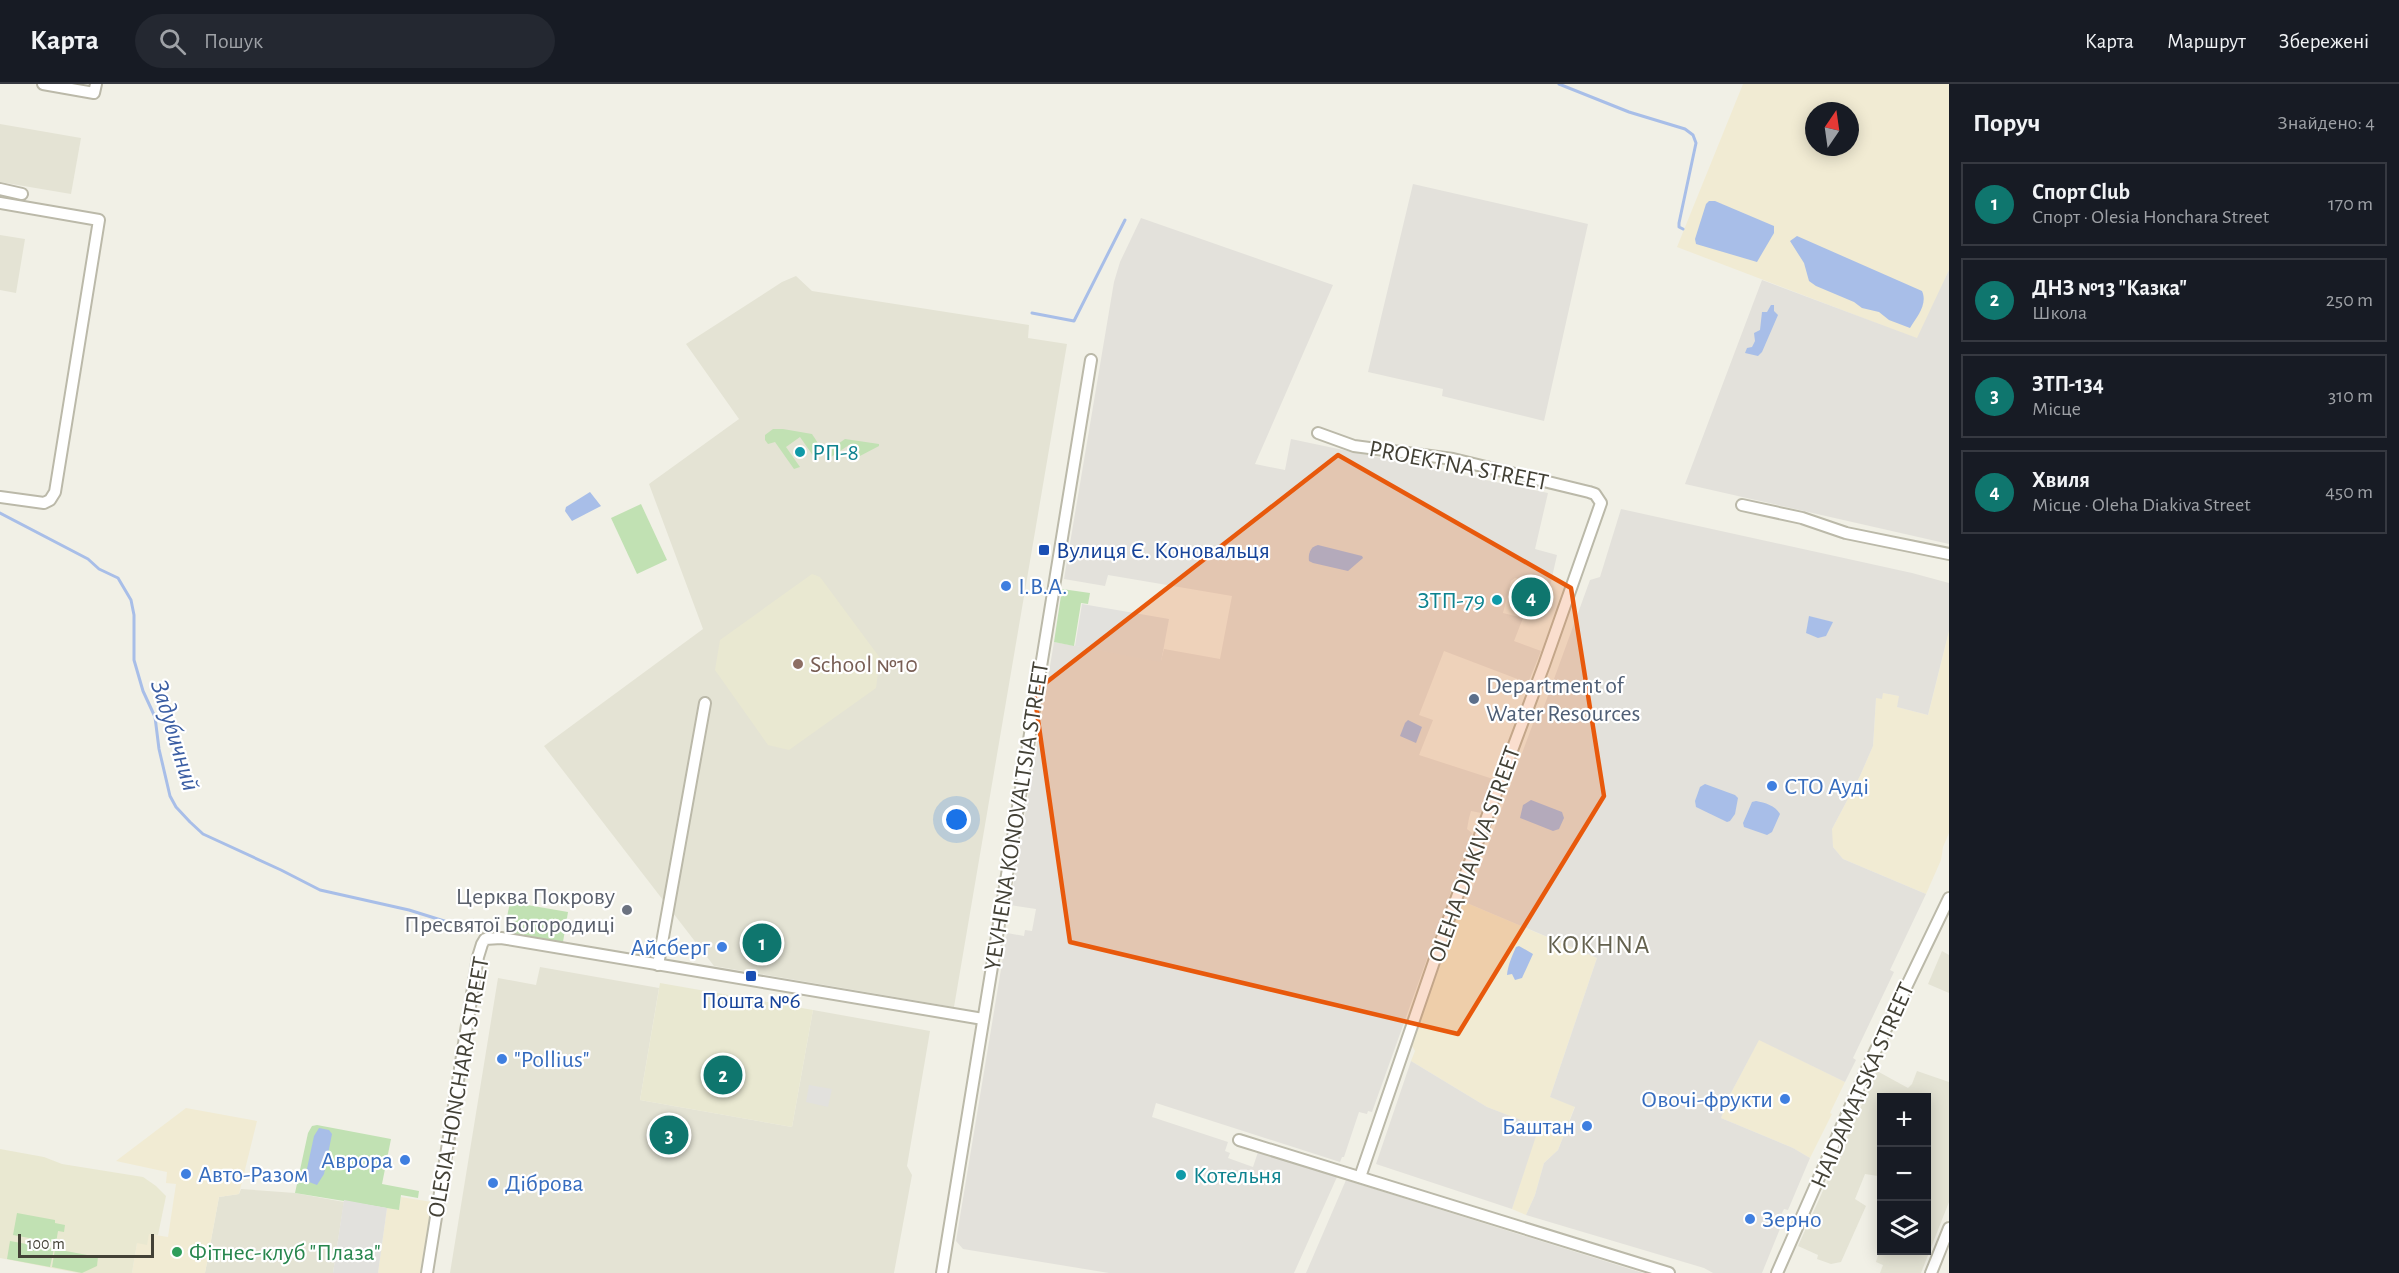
<!DOCTYPE html>
<html lang="uk">
<meta charset="utf-8">
<style>
body{margin:0;font-family:"Alegreya Sans",sans-serif;background:#242831;color:#f1f3f6}
.controls{position:absolute;right:18px;bottom:18px;display:grid;overflow:hidden;border-radius:0px;box-shadow:0 3px 15px #0003}
.controls button{width:54px;height:54px;display:grid;place-items:center;padding:0;border:0;border-bottom:2px solid #363941;background:#171b24;color:#f1f3f6;font:30px sans-serif}
.compass{position:absolute;left:1805px;top:18px;width:54px;height:54px;border-radius:50%;background:#171b24;box-shadow:0 3px 15px #0003;rotate:13deg}
.scale{position:absolute;left:18px;bottom:15px;width:136px;box-sizing:border-box;padding-left:6px;border:3px solid #434136;border-top:0;font-size:16px;line-height:21px;white-space:nowrap;color:#434136;-webkit-text-stroke:4px #fff;paint-order:stroke}
.you{position:absolute;left:957px;top:736px;width:21px;height:21px;margin:-15px;border:4px solid #fff;border-radius:50%;background:#1a73e8;box-shadow:0 0 0 9px #1a73e833}
.badge{display:grid;place-items:center;width:39px;height:39px;border-radius:50%;background:#0f766e;color:#fff;font-size:20px;font-weight:700}
.pin{position:absolute;translate:-50% -50%;border:3px solid #fff;box-shadow:0 2px 6px #0006}
.list{margin:0;padding:0;list-style:none}
h2{display:flex;justify-content:space-between;align-items:center;height:78px;margin:0;padding:0 24px;font-size:26px}
h2 small{font-size:20px;font-weight:400;color:#9ea1a6}
.list li{display:grid;grid-template-columns:39px 1fr auto;gap:18px;align-items:center;box-sizing:border-box;height:84px;margin:0 12px 12px;padding:0 12px;border:2px solid #363941;border-radius:0px}
.list b{display:block;font-size:22px;white-space:nowrap}
.list p{margin:0;font-size:20px;white-space:nowrap;color:#9ea1a6}
.list em{font-size:20px;font-style:normal;color:#9ea1a6}
.icon{flex:none;width:33px;height:33px;fill:none;stroke:currentColor;stroke-width:2;stroke-linecap:round;stroke-linejoin:round}
.map{position:relative;flex:none;width:1949px;height:1189px;overflow:hidden}
header{display:flex;align-items:center;gap:36px;box-sizing:border-box;height:84px;padding:0 30px;background:#171b24;border-bottom:2px solid #363941}
header strong{font-size:28px}
nav{display:flex;gap:33px;margin-inline-start:auto;font-size:21px}
.search{width:420px;height:54px;background:#242831;display:flex;align-items:center;gap:15px;box-sizing:border-box;padding:0 21px;border-radius:33px;color:#9ea1a6;font-size:22px}
main{display:flex}
aside{flex:1;background:#171b24}
.map>svg:first-child{display:block}
.residential{fill:#e4e3d4}
.commercial{fill:#f1ebd3;fill-rule:evenodd}
.industrial{fill:#e3e1db}
.education{fill:#e9e8d1}
.green{fill:#c1e1b3}
.parking{fill:#e2e1dd}
.water{fill:#a8bee8}
.lines{fill:none;stroke-linecap:round;stroke-linejoin:round}
.stream{stroke:#a8bee8;stroke-width:3}
.minor-casing{stroke:#bbb9a9;stroke-width:14}
.minor{stroke:#fff;stroke-width:10}
.marked{fill:#e8590c;fill-opacity:0.2;stroke:#e8590c;stroke-width:4.5;stroke-linejoin:round}
.culture-dot{fill:#0f9aa8;stroke:#fff;stroke-width:2}
.transit-dot{fill:#1a4fb4;stroke:#fff;stroke-width:2}
.shop-dot{fill:#3f7fe0;stroke:#fff;stroke-width:2}
.education-dot{fill:#8d6e63;stroke:#fff;stroke-width:2}
.service-dot{fill:#5c6f8a;stroke:#fff;stroke-width:2}
.worship-dot{fill:#6b7280;stroke:#fff;stroke-width:2}
.leisure-dot{fill:#2e9e5b;stroke:#fff;stroke-width:2}
.labels{text-anchor:middle;stroke-width:4.5;stroke-linejoin:round;paint-order:stroke}
.culture-label{font-size:24px;fill:#0d838f;stroke:#fff;text-anchor:start}
.street-label{font-size:24px;fill:#434136;stroke:#fff}
.transit-label{font-size:24px;fill:#164399;stroke:#fff;text-anchor:start}
.shop-label{font-size:24px;fill:#366cbe;stroke:#fff;text-anchor:start}
.education-label{font-size:24px;fill:#785e54;stroke:#fff;text-anchor:start}
.service-label{font-size:24px;fill:#4e5e75;stroke:#fff;text-anchor:start}
.worship-label{font-size:24px;fill:#5b616d;stroke:#fff;text-anchor:end}
.leisure-label{font-size:24px;fill:#27864d;stroke:#fff;text-anchor:start}
.water-label{font-size:26px;font-style:italic;fill:#3b5ea3;stroke:#fff}
.neighbourhood-label{font-size:26px;letter-spacing:1.5px;fill:#64614e;stroke:#fff}
</style>
<header>
<strong>Карта</strong>
<div class="search"><svg class="icon" aria-label="search" viewBox="0 0 24 24"><circle cx="10" cy="10" r="6"/><path d="M15 15l6 6"/></svg>Пошук</div>
<nav><a>Карта</a><a>Маршрут</a><a>Збережені</a></nav>
</header>
<main>
<div class="map">
<svg width="1949" height="1189" viewBox="0 0 1949 1189">
<rect width="100%" height="100%" fill="#f1f0e6"/>
<!-- residential -->
<g class="residential">
<polygon points="0,40 81,54 71,110 0,98"/>
<polygon points="0,151 25,155 16,209 0,206"/>
<polygon points="796,192 812,207 1029,241 1028,254 1067,260 954,923 714,882 544,662 703,545 649,400 739,335 686,260 782,198"/>
<polygon points="1942,867 1949,871 1949,909 1928,900"/>
<polygon points="540,883 659,904 640,1016 792,1043 813,926 930,947 907,1082 912,1091 894,1189 450,1189 498,894 536,901"/>
<polygon points="1877,987 1908,1004 1912,1000 1917,987 1949,998 1949,1118 1921,1189 1880,1189 1883,1181 1876,1178 1881,1161 1882,1166 1926,1166 1926,1014 1882,1014 1881,1083 1878,1092 1865,1090 1855,1115 1866,1122 1841,1178 1831,1180 1817,1175 1818,1171 1798,1162"/>
<polygon points="241,1105 295,1109 344,1118 333,1189 205,1189 219,1113 239,1110"/>
</g>
<!-- commercial -->
<g class="commercial">
<path d="M 1743,0 L 1949,0 L 1949,186 L 1918,255 L 1677,163 ZM 1814,27 L 1850,27 L 1850,63 L 1814,63 Z"/>
<polygon points="1949,547 1949,749 1943,763 1941,776 1926,810 1843,775 1833,763 1831,753 1832,745 1860,692 1873,662 1876,613 1883,609 1900,612 1897,623 1928,631"/>
<polygon points="1462,817 1597,874 1550,1013 1575,1022 1558,1066 1544,1079 1535,1111 1526,1131 1512,1125 1538,1043 1487,1023 1411,977 1415,967 1412,962"/>
<polygon points="1759,955 1845,998 1830,1029 1832,1030 1810,1074 1793,1064 1721,1034 1731,1009"/>
<polygon points="186,1024 257,1037 239,1110 219,1113 205,1189 132,1189 137,1159 149,1150 168,1153 176,1100 166,1099 167,1088 116,1077"/>
<polygon points="401,1113 432,1118 420,1189 378,1189 387,1124 399,1126"/>
</g>
<!-- industrial -->
<g class="industrial">
<polygon points="1413,100 1588,140 1544,337 1442,312 1443,305 1368,288"/>
<polygon points="1141,134 1333,201 1255,380 1285,386 1291,355 1548,409 1535,465 1557,471 1550,502 1515,494 1511,497 1503,529 1523,534 1514,557 1541,567 1528,599 1444,567 1419,631 1433,636 1419,671 1493,695 1481,729 1471,727 1469,734 1467,745 1472,749 1372,1028 1368,1027 1367,1030 1359,1028 1344,1073 1342,1073 1340,1078 1156,1019 1152,1033 1228,1058 1225,1067 1230,1069 1228,1074 1253,1083 1258,1068 1337,1093 1294,1189 1109,1189 963,1165 956,1157 1007,849 1024,852 1025,846 1032,847 1036,825 1010,821 1054,558 1161,577 1164,565 1220,575 1232,512 1108,491 1105,502 1064,495 1114,198 1120,178"/>
<polygon points="1949,186 1949,460 1685,400 1762,196 1917,254"/>
<polygon points="1621,425 1912,489 1949,499 1949,547 1928,631 1897,623 1899,612 1883,609 1882,615 1876,614 1873,662 1860,692 1832,745 1833,763 1843,775 1926,810 1890,886 1894,888 1853,974 1856,976 1845,998 1759,956 1731,1009 1721,1034 1793,1064 1810,1074 1788,1126 1784,1125 1780,1133 1784,1135 1762,1189 1713,1189 1704,1184 1526,1131 1535,1111 1544,1079 1558,1066 1575,1023 1550,1013 1597,874 1467,819 1538,626 1542,628 1590,496 1600,493"/>
<polygon points="1411,977 1487,1023 1539,1043 1512,1125 1376,1080"/>
<polygon points="1346,1096 1365,1102 1643,1189 1306,1189"/>
</g>
<!-- education -->
<g class="education">
<polygon points="812,490 820,493 880,574 876,604 789,666 768,661 715,586 720,556"/>
<polygon points="660,899 813,926 792,1043 640,1016"/>
<polygon points="0,1065 44,1073 62,1080 143,1093 156,1102 166,1112 158,1151 149,1150 147,1161 137,1159 132,1189 78,1189 0,1174"/>
</g>
<!-- green -->
<g class="green">
<path d="M 773,345 L 783,345 L 812,350 C 818,359 823,364 814,373 L 800,353 L 786,363 L 800,383 L 794,385 L 775,358 L 768,360 L 765,356 L 765,351 Z"/>
<polygon points="845,355 879,360 879,362 858,373 849,361 831,373 832,364"/>
<polygon points="641,420 667,476 637,490 611,434"/>
<polygon points="1062,505 1090,509 1088,520 1081,519 1074,562 1054,558"/>
<polygon points="510,818 568,828 563,858 504,848"/>
<polygon points="317,1041 391,1055 382,1100 419,1107 418,1114 401,1111 399,1126 295,1109 308,1049 312,1042"/>
<polygon points="17,1129 55,1136 55,1139 65,1141 64,1148 58,1147 56,1159 13,1151"/>
<polygon points="10,1157 54,1165 50,1183 7,1175"/>
<polygon points="55,1165 98,1173 97,1182 82,1189 52,1183"/>
</g>
<!-- parking -->
<g class="parking">
<polygon points="1082,520 1169,535 1161,578 1075,562"/>
<polygon points="809,1001 832,1005 828,1023 806,1018"/>
<polygon points="344,1116 387,1124 378,1189 333,1189"/>
</g>
<!-- water -->
<g class="water">
<polygon points="1709,117 1715,117 1774,142 1774,149 1757,178 1696,160 1695,155 1706,120"/>
<path d="M 1797,152 L 1922,207 C 1928,220 1917,233 1910,244 L 1889,236 L 1879,228 L 1862,224 L 1854,218 L 1816,202 L 1809,197 L 1804,179 L 1790,157 Z"/>
<polygon points="1771,221 1774,221 1774,227 1778,231 1762,268 1758,272 1745,269 1747,264 1752,263 1755,257 1754,249 1760,246 1762,228 1767,228"/>
<polygon points="590,408 601,422 572,437 565,427 566,423"/>
<path d="M 1318,461 L 1362,472 L 1363,474 L 1348,487 L 1313,479 L 1309,477 C 1308,470 1310,463 1318,461 Z"/>
<polygon points="1809,532 1833,538 1826,552 1818,554 1806,549"/>
<polygon points="1408,636 1422,643 1416,659 1400,652 1405,639"/>
<polygon points="1705,700 1735,711 1738,714 1735,730 1730,737 1727,738 1696,723 1695,717 1700,703"/>
<polygon points="1531,716 1562,728 1564,734 1559,745 1553,747 1520,734 1523,721"/>
<path d="M 1756,717 C 1765,719 1775,721 1780,730 L 1772,748 L 1767,751 L 1744,743 L 1743,739 L 1752,718 Z"/>
<path d="M 1519,862 L 1533,870 L 1522,894 L 1515,896 L 1512,890 L 1507,891 C 1508,881 1512,872 1516,863 Z"/>
<polygon points="319,1044 329,1046 332,1050 324,1090 317,1101 309,1098 305,1094 314,1052"/>
</g>
<g class="lines">
<!-- stream -->
<g class="stream">
<polyline points="1559,0 1629,28 1685,45 1693,51 1696,59 1679,139 1679,143 1683,145"/>
<polyline points="1032,229 1074,237 1125,136"/>
<polyline points="0,429 88,475 99,485 118,494 131,516 134,531 134,576 143,607 155,633 159,665 170,712 176,723 190,738 203,750 281,786 320,806 409,826 457,841"/>
</g>
<!-- minor casing -->
<g class="minor-casing">
<g id="minor">
<polyline points="43,0 94,9 96,0"/>
<polyline points="0,105 22,110"/>
<polyline points="0,119 99,136 55,408 50,416 44,419 0,413"/>
<polyline points="1318,349 1354,362 1453,375 1589,408 1595,410 1601,419 1544,581 1448,837 1360,1093"/>
<polyline points="1742,421 1802,434 1846,449 1949,470"/>
<polyline points="658,881 705,619"/>
<polyline points="1239,1056 1669,1189"/>
<polyline points="427,1189 478,873 482,860 485,855 501,854 983,935"/>
<polyline points="942,1189 1091,276"/>
<polyline points="1777,1189 1870,978 1949,814"/>
<polyline points="1931,1189 1949,1144"/>
</g>
</g>
<!-- minor -->
<use href="#minor" class="minor"/>
</g>
<!-- marked area -->
<path class="marked" d="M 1338,371 L 1571,504 L 1604,712 L 1458,950 L 1070,858 L 1034,608 Z"/>
<!-- markers -->
<g class="culture-dot">
<circle cx="800" cy="368" r="6"/>
<circle cx="1497" cy="516" r="6"/>
<circle cx="1181" cy="1091" r="6"/>
</g>
<g class="transit-dot">
<rect x="1038" y="460" width="12" height="12" rx="3"/>
<rect x="745" y="886" width="12" height="12" rx="3"/>
</g>
<g class="shop-dot">
<circle cx="1006" cy="502" r="6"/>
<circle cx="1772" cy="702" r="6"/>
<circle cx="722" cy="863" r="6"/>
<circle cx="502" cy="975" r="6"/>
<circle cx="1785" cy="1015" r="6"/>
<circle cx="1587" cy="1042" r="6"/>
<circle cx="405" cy="1076" r="6"/>
<circle cx="186" cy="1090" r="6"/>
<circle cx="493" cy="1099" r="6"/>
<circle cx="1750" cy="1135" r="6"/>
</g>
<circle class="education-dot" cx="798" cy="580" r="6"/>
<circle class="service-dot" cx="1474" cy="615" r="6"/>
<circle class="worship-dot" cx="627" cy="826" r="6"/>
<circle class="leisure-dot" cx="177" cy="1168" r="6"/>
<g class="labels">
<!-- culture labels -->
<g class="culture-label">
<text x="812" y="376">РП-8</text>
<text x="1485" y="524" text-anchor="end">ЗТП-79</text>
<text x="1193" y="1099">Котельня</text>
</g>
<!-- street labels -->
<g class="street-label">
<text transform="translate(1459 381) rotate(11)" y="8">PROEKTNA STREET</text>
<text transform="translate(1016 732) rotate(-81)" y="8">YEVHENA KONOVALTSIA STREET</text>
<text transform="translate(1474 770) rotate(-70)" y="8">OLEHA DIAKIVA STREET</text>
<text transform="translate(1862 1001) rotate(-66)" y="8">HAIDAMATSKA STREET</text>
<text transform="translate(458 1003) rotate(-80)" y="8">OLESIA HONCHARA STREET</text>
</g>
<!-- transit labels -->
<g class="transit-label">
<text x="1056" y="474">Вулиця Є. Коновальця</text>
<text x="751" y="924" text-anchor="middle">Пошта №6</text>
</g>
<!-- shop labels -->
<g class="shop-label">
<text x="1018" y="510">І.В.А.</text>
<text x="1784" y="710">СТО Ауді</text>
<text x="710" y="871" text-anchor="end">Айсберг</text>
<text x="514" y="983">"Pollius"</text>
<text x="1773" y="1023" text-anchor="end">Овочі-фрукти</text>
<text x="1575" y="1050" text-anchor="end">Баштан</text>
<text x="393" y="1084" text-anchor="end">Аврора</text>
<text x="198" y="1098">Авто-Разом</text>
<text x="505" y="1107">Діброва</text>
<text x="1762" y="1143">Зерно</text>
</g>
<!-- education labels -->
<g class="education-label">
<text x="810" y="588">School №10</text>
</g>
<!-- service labels -->
<g class="service-label">
<text x="1486" y="609">Department of<tspan x="1486" dy="28">Water Resources</tspan></text>
</g>
<!-- worship labels -->
<g class="worship-label">
<text x="615" y="820">Церква Покрову<tspan x="615" dy="28">Пресвятої Богородиці</tspan></text>
</g>
<!-- leisure labels -->
<g class="leisure-label">
<text x="189" y="1176">Фітнес-клуб "Плаза"</text>
</g>
<!-- water labels -->
<g class="water-label">
<text transform="translate(176 651) rotate(73)" y="9">Задубичний</text>
</g>
<!-- neighbourhood labels -->
<g class="neighbourhood-label">
<text x="1599" y="869">KOKHNA</text>
</g>
</g>
</svg>
<div class="controls">
<button>+</button>
<button>−</button>
<button><svg class="icon" aria-label="layers" viewBox="0 0 24 24"><path d="M12 4l9 5-9 5-9-5zM3 14l9 5 9-5"/></svg></button>
</div>
<svg class="compass" viewBox="-18 -18 36 36"><path d="M0-13l5 13h-10z" fill="#e53935"/><path d="M0 13l5-13h-10z" fill="#9ea1a6"/></svg>
<div class="scale">100 m</div>
<div class="you"></div>
<div class="pin badge" style="left:762px;top:859px">1</div>
<div class="pin badge" style="left:723px;top:991px">2</div>
<div class="pin badge" style="left:669px;top:1051px">3</div>
<div class="pin badge" style="left:1531px;top:513px">4</div>
</div>
<aside>
<h2>Поруч<small>Знайдено: 4</small></h2>
<ul class="list">
<li><span class="badge">1</span><div><b>Спорт Club</b><p>Спорт · Olesia Honchara Street</p></div><em>170 m</em></li>
<li><span class="badge">2</span><div><b>ДНЗ №13 &quot;Казка&quot;</b><p>Школа</p></div><em>250 m</em></li>
<li><span class="badge">3</span><div><b>ЗТП-134</b><p>Місце</p></div><em>310 m</em></li>
<li><span class="badge">4</span><div><b>Хвиля</b><p>Місце · Oleha Diakiva Street</p></div><em>450 m</em></li>
</ul>
</aside>
</main>
